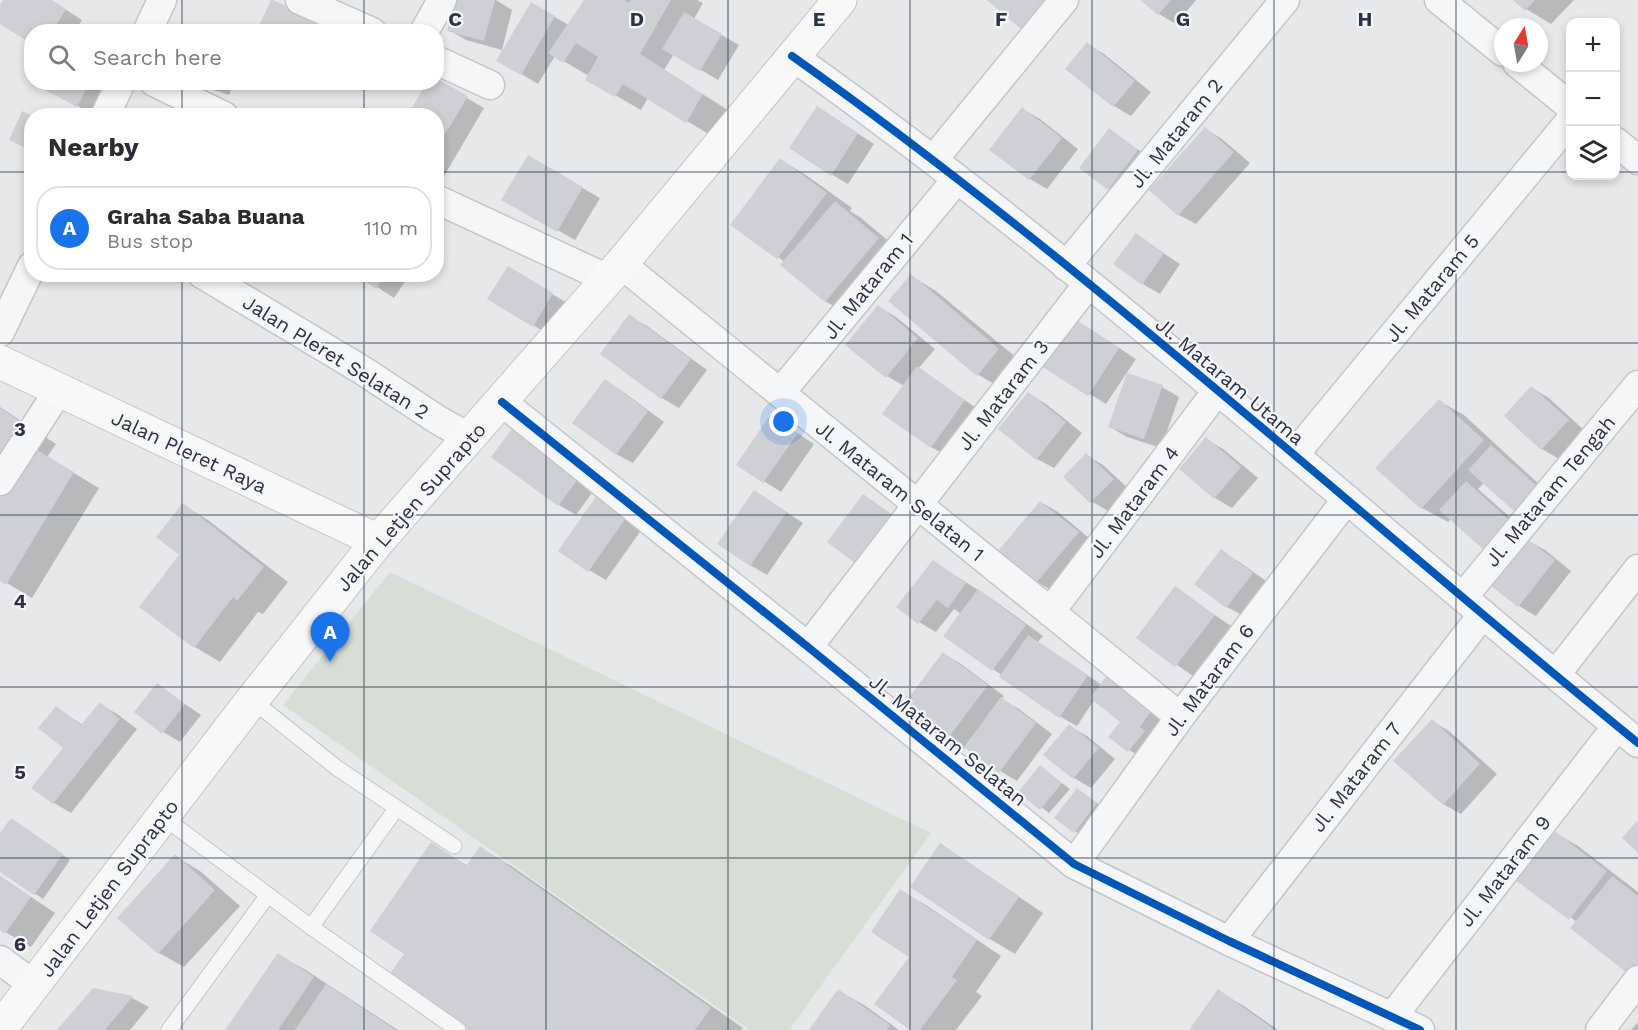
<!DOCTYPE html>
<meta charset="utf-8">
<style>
body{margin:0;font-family:"Work Sans",sans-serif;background:#f7f7f7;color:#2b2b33}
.controls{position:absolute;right:18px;top:18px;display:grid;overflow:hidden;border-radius:12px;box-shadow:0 3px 9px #0003}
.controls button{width:54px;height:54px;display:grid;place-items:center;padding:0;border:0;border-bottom:2px solid #e1e1e2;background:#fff;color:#2b2b33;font:30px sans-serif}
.compass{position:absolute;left:1494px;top:18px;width:54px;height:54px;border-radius:50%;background:#fff;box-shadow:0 3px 9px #0003;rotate:11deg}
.you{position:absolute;left:784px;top:422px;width:21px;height:21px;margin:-15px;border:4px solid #fff;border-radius:50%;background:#1a73e8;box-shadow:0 0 0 9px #1a73e833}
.badge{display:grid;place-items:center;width:39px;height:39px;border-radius:50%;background:#1a73e8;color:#fff;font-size:20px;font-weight:700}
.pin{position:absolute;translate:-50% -50px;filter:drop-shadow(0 2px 3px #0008)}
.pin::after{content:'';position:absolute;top:32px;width:21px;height:18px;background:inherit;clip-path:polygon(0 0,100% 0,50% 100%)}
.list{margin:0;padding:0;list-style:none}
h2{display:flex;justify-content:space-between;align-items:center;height:78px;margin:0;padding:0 24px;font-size:26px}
h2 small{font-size:20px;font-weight:400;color:#7c7c81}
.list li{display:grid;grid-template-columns:39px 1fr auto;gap:18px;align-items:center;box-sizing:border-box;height:84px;margin:0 12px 12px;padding:0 12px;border:2px solid #e1e1e2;border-radius:24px}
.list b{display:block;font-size:22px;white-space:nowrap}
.list p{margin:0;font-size:20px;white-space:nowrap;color:#7c7c81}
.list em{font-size:20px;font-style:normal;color:#7c7c81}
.icon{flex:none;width:33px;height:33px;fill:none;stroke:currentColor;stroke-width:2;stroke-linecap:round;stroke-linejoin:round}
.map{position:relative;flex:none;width:1638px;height:1030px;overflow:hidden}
.search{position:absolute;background:#fff;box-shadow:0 3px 9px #0003;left:24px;top:24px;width:420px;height:66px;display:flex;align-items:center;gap:15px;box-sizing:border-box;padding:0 21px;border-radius:24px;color:#7c7c81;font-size:22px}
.panel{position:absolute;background:#fff;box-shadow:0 3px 9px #0003;left:24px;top:108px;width:420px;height:174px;border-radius:24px}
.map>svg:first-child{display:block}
.green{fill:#d6ded6}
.shadow{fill:#0003}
.building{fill:#ced0d3}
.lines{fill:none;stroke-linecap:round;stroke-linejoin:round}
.lane-casing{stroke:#c4c6c8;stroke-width:17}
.street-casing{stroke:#c4c6c8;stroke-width:31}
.secondary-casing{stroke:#c4c6c8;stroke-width:35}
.lane{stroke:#f5f6f7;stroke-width:15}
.street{stroke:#f5f6f7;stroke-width:28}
.secondary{stroke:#f8f8f8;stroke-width:33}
.cycleway-casing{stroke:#f4f6f9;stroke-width:11}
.cycleway{stroke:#0057b8;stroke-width:8}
.grid{fill:none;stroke:#2b3445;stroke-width:1.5;stroke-opacity:0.55}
.labels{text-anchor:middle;stroke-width:4.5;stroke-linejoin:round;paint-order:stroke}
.street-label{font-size:20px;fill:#2b3445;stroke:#f4f6f9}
.grid-label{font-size:20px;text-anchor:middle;font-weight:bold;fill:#2b3445;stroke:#f4f6f9;stroke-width:4.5;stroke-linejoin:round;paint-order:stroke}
</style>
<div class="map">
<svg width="1638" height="1030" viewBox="0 0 1638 1030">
<rect width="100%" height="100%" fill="#e6e8ea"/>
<!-- green -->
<polygon class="green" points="390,572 931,833 789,1030 750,1030 283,705"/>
<!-- shadow -->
<g class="shadow">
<polygon points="5,0 51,0 82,20 75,32 32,32 0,22 0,8"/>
<polygon points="457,0 496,0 512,10 502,50 466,40 449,30"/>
<polygon points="586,0 697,0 703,3 694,19 739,45 718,80 674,54 664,70 728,110 712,136 648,98 641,110 587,79 589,76 555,56 538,84 498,60 531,4 569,25"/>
<polygon points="989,0 1064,0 1075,9 1048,42 1022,28"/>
<polygon points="1142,0 1196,0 1176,24 1159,14"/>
<polygon points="1516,0 1574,0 1551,24 1526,9"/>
<polygon points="174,28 185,32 173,32"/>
<polygon points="1087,44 1104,54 1151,92 1131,116 1114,106"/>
<polygon points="436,80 484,108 440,183 436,181"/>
<polygon points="34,82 93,82 107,91 95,115"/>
<polygon points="190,82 234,82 229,95"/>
<polygon points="1023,109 1040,119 1078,149 1047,189 1030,179 991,150"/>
<polygon points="834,118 874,144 848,184 831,174"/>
<polygon points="1205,129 1222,139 1250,163 1196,224 1179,215"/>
<polygon points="1109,130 1155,161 1126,198 1109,188"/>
<polygon points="528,157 600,198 575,240 503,199"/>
<polygon points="781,160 806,175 852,208 850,211 861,218 904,254 851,316 825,301 785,262 732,224"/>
<polygon points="1136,235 1180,264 1160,294 1143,284"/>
<polygon points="357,274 410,274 394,298"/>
<polygon points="911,276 936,291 1024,364 1003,389 977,374"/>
<polygon points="525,278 569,304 550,335 533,325"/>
<polygon points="879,307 896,317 935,349 918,369 981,411 949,457 931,447 904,386 887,376"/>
<polygon points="630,316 647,326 707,370 679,408 662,398 602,354"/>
<polygon points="1090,329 1136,359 1106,404 1043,365"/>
<polygon points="605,381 622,391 664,422 633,463 616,454"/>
<polygon points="1162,387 1179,397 1161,448 1127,437 1110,427"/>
<polygon points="1532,388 1549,398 1585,431 1559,459 1542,449 1506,416"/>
<polygon points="1029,394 1046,404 1082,433 1054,468 1037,459"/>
<polygon points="1439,401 1464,415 1554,498 1485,482 1478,489 1527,532 1451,519 1448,522 1422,508"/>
<polygon points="0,407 56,444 47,457 99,488 32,598 0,579"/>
<polygon points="788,427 814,444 781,492 738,465"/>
<polygon points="513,431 530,441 595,489 576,515 559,505"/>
<polygon points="1206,439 1223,449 1258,478 1232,508 1215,498 1181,469"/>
<polygon points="1086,455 1103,465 1130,490 1108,511 1091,501"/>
<polygon points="597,497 644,526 606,580 589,570"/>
<polygon points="771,502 803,523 767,575 750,565"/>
<polygon points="1041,502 1058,512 1095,543 1054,592 1037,582 1000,551"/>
<polygon points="183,505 208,520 288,582 263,614 258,612 220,662 195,647 141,606 181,555"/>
<polygon points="1528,541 1545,550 1571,571 1536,616 1519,606 1493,585"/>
<polygon points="1221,551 1238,561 1269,583 1244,616 1227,607"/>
<polygon points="950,572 995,601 1043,636 1038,642 1102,685 1170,718 1146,761 1110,737 1122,721 1094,700 1077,726 1059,716 945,635 961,614 954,609 936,632 919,622"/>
<polygon points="1175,588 1231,626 1193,676 1138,638"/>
<polygon points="944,654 961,664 1004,696 1001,699 1019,709 1052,734 1017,781 1000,771 966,747 964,749 947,739 903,707"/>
<polygon points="157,685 201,715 180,742 163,732"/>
<polygon points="100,704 117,714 137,729 71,813 54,803 65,748 56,708 83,725"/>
<polygon points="1432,721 1449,731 1497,774 1461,814 1443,804"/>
<polygon points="1069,726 1087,736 1115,759 1091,788 1074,778"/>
<polygon points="1041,767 1070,789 1049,813 1020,791"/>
<polygon points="1086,795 1104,808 1083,836 1075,831"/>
<polygon points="19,825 70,860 43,899 0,870 0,836"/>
<polygon points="1552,831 1578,846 1638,892 1638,978 1577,922 1517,879"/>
<polygon points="431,844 468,866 480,848 513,867 743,1028 741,1030 471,1030 406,953"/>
<polygon points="940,845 965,860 1043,913 1015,954 990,939 912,886"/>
<polygon points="175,856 200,871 240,906 184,967 159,953"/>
<polygon points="0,876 55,913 31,947 0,929"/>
<polygon points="900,891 926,905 1001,956 976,992 982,996 956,1030 912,1030 911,957"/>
<polygon points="278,955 304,969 398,1030 227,1030"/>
<polygon points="94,990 132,998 149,1007 130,1030 59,1030"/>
<polygon points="839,991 864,1005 899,1030 811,1030"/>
<polygon points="1218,991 1244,1006 1278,1030 1191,1030"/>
<polygon points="1638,1022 1638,1030 1631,1030"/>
</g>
<!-- building -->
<g class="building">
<polygon points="3,0 52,0 66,9 52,32 32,32 32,44 0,24 0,5"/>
<polygon points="271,0 273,0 340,32 256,32"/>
<polygon points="455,0 495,0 484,41 447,31"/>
<polygon points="584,0 624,0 629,3 631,0 671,0 640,54 703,94 686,123 623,84 615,97 585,80 598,57 576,43 563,63 548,53"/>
<polygon points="987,0 1045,0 1021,29"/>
<polygon points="1140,0 1171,0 1158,15"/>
<polygon points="1513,0 1535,0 1525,11"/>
<polygon points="531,2 555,16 521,75 496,61"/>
<polygon points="684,12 722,34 700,71 662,49"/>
<polygon points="1087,42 1135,81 1113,107 1065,69"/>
<polygon points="436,78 468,96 436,150 436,116 407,116 427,82 436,82"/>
<polygon points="30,82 90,82 77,107"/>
<polygon points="817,106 858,133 831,176 789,148"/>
<polygon points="1022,107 1062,138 1029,180 989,150"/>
<polygon points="22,111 32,116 32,151 9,140"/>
<polygon points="1205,127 1234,152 1178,216 1149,190"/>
<polygon points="1109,128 1138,150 1108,190 1079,168"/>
<polygon points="528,155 583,187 557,232 501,200"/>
<polygon points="780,158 827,193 777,259 730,225"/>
<polygon points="835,201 879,238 825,302 780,265"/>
<polygon points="1136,233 1164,253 1142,285 1113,264"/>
<polygon points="508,266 553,293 533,327 487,299"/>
<polygon points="355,274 386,274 376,289"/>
<polygon points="911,274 999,349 977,376 888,301"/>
<polygon points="878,305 918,338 886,378 845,345"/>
<polygon points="629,314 691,359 661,399 600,354"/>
<polygon points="1072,317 1119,348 1088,396 1041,366"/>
<polygon points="917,366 965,400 931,448 882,414"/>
<polygon points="1127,373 1163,385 1144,439 1108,427"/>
<polygon points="605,379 648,411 616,455 572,423"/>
<polygon points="1531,386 1569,420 1541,450 1504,416"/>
<polygon points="1028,392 1066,422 1036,460 998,429"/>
<polygon points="1439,399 1484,440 1421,509 1375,468"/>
<polygon points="0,408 24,424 0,459"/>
<polygon points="770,415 798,433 763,483 736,465"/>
<polygon points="512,429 579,478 558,506 491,457"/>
<polygon points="1206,437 1241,467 1214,499 1179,469"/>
<polygon points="29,445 74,472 6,585 0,581 0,494"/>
<polygon points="1491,445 1538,487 1515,512 1468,470"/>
<polygon points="1086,453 1114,479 1090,503 1063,477"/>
<polygon points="1466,481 1510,521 1484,550 1439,510"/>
<polygon points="754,490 787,512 750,566 717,544"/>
<polygon points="863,494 896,517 859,566 827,542"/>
<polygon points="597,495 628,515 588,572 558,551"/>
<polygon points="1040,501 1079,532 1036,583 998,551"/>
<polygon points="183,503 264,567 237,601 233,597 194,648 139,607 179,555 156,537"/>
<polygon points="1527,539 1555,560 1518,607 1491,586"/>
<polygon points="1221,549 1253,573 1226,608 1194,584"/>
<polygon points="933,560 966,583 948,608 937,600 918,624 896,607"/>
<polygon points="1175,586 1215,615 1175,667 1136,638"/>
<polygon points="978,589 1026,625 992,671 943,636"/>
<polygon points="1028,635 1088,675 1059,718 999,677"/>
<polygon points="943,652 988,685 946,741 901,708"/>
<polygon points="1108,674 1154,707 1140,727 1145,731 1128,752 1108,737 1120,722 1090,698"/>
<polygon points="157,683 185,704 162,734 134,712"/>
<polygon points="1001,697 1036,723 999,773 964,747"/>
<polygon points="100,702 120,719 53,804 31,788 63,748 38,728 56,706 81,725"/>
<polygon points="1432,719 1480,764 1443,805 1393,761"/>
<polygon points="1069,724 1099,748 1073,779 1043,755"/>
<polygon points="1040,765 1062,783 1040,810 1018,792"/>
<polygon points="1077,788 1097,803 1074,833 1054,818"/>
<polygon points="11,818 63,854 34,895 0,872 0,833"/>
<polygon points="1638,820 1638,853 1622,838"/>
<polygon points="1552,829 1607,871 1569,920 1514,879"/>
<polygon points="431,842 466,866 480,846 711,1008 695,1030 468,1030 389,975 404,954 370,931"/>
<polygon points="940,843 1019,897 989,940 910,887"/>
<polygon points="175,854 215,890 158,954 117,918"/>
<polygon points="0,876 31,897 5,934 0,930"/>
<polygon points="1612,876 1638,896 1638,967 1631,976 1570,928"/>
<polygon points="900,889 977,940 952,977 957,980 920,1030 910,1030 874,1004 909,957 871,932"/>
<polygon points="278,953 314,977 278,1030 225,1030"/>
<polygon points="326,984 396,1030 295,1030"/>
<polygon points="93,988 133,996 105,1030 57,1030"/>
<polygon points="838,989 890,1025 887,1030 809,1030"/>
<polygon points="1218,989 1275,1030 1189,1030"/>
</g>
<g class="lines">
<!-- lane casing -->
<g class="lane-casing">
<g id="lane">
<polyline points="252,700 337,768 454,846"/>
<polyline points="163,817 311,927 458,1030"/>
<polyline points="311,927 396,809"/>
<polyline points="169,1030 268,895"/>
</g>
</g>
<!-- street casing -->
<g class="street-casing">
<g id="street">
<polyline points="300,0 372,32"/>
<polyline points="1439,0 1503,52"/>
<polyline points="147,32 162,0"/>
<polyline points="424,32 442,0"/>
<path d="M 792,56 C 1088,266 1356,514 1638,743"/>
<polyline points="436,60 490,85"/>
<polyline points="1517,63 1570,106"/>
<polyline points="154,82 224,116"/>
<polyline points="105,116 121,82"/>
<polyline points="1616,142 1638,160"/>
<polyline points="933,160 1064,0"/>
<polyline points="436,199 608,279"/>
<polyline points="621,264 1180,717"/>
<polyline points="1066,266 1285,0"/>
<polyline points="202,274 362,370 438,420 470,438"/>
<polyline points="0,332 32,266"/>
<polyline points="780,393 957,179"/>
<polyline points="502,402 808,647 1074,864 1229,941 1420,1030"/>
<polyline points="1294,455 1570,121"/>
<polyline points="0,481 59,390"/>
<polyline points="1463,597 1638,385"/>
<polyline points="1050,612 1217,391"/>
<polyline points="808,647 1088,284"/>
<polyline points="1556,674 1638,569"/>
<polyline points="1074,864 1180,717 1347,499"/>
<polyline points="1229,941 1483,614"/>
<polyline points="0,960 34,985"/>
<polyline points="1392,1017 1617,726"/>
<polyline points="1600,1030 1638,980"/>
</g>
</g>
<!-- secondary casing -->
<g class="secondary-casing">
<g id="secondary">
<polyline points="0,362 378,541"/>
<polyline points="0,1029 252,700 378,541 621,264 840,0"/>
</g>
</g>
<!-- lane -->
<use href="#lane" class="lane"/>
<!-- street -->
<use href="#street" class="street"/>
<!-- secondary -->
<use href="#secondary" class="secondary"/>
<!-- cycleway casing -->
<g class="cycleway-casing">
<g id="cycleway">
<path d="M 792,56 C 1088,266 1356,514 1638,743"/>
<polyline points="502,402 808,647 1074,864 1229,941 1420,1030"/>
</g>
</g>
<!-- cycleway -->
<use href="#cycleway" class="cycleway"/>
</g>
<!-- grid -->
<path class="grid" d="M 182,0 L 182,32M 364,0 L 364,32M 546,0 L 546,1030M 728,0 L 728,1030M 910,0 L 910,1030M 1092,0 L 1092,1030M 1274,0 L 1274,1030M 1456,0 L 1456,1030M 182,82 L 182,116M 364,82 L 364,116M 0,172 L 32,172M 436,172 L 1570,172M 1616,172 L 1638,172M 182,274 L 182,1030M 364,274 L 364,1030M 0,343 L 1638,343M 0,515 L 1638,515M 0,687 L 1638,687M 0,858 L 1638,858"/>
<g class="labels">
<!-- street labels -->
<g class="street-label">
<text transform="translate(1176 133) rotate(-51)" y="7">Jl. Mataram 2</text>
<text transform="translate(868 286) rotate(-51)" y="7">Jl. Mataram 1</text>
<text transform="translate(1432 288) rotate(-50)" y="7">Jl. Mataram 5</text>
<text transform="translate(336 357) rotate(32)" y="7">Jalan Pleret Selatan 2</text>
<text transform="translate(1230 381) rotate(40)" y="7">Jl. Mataram Utama</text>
<text transform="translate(1003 395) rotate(-52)" y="7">Jl. Mataram 3</text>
<text transform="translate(189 452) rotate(25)" y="7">Jalan Pleret Raya</text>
<text transform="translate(900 491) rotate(39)" y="7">Jl. Mataram Selatan 1</text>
<text transform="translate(1550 491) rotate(-50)" y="7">Jl. Mataram Tengah</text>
<text transform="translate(1134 502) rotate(-53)" y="7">Jl. Mataram 4</text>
<text transform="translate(411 507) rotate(-49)" y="7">Jalan Letjen Suprapto</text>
<text transform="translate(1209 680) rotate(-53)" y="7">Jl. Mataram 6</text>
<text transform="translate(948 740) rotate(39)" y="7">Jl. Mataram Selatan</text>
<text transform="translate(1356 777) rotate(-52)" y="7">Jl. Mataram 7</text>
<text transform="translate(1505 871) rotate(-52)" y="7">Jl. Mataram 9</text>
<text transform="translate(109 888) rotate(-53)" y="7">Jalan Letjen Suprapto</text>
</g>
</g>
<g class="grid-label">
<text x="455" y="26">C</text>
<text x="637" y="26">D</text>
<text x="819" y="26">E</text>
<text x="1001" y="26">F</text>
<text x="1183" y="26">G</text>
<text x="1365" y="26">H</text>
<text x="20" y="436">3</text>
<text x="20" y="608">4</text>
<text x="20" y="779">5</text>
<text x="20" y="951">6</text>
</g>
</svg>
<div class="controls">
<button>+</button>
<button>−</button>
<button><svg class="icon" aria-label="layers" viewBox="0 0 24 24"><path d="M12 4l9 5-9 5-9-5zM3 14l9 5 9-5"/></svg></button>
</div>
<svg class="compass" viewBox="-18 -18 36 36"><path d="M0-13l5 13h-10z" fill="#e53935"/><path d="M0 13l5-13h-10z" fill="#7c7c81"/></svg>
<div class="you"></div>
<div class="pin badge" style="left:330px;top:662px">A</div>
<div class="search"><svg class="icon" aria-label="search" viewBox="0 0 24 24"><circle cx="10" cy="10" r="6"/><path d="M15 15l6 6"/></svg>Search here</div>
<section class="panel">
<h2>Nearby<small></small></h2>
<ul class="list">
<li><span class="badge">A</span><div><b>Graha Saba Buana</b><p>Bus stop</p></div><em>110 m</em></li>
</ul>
</section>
</div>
